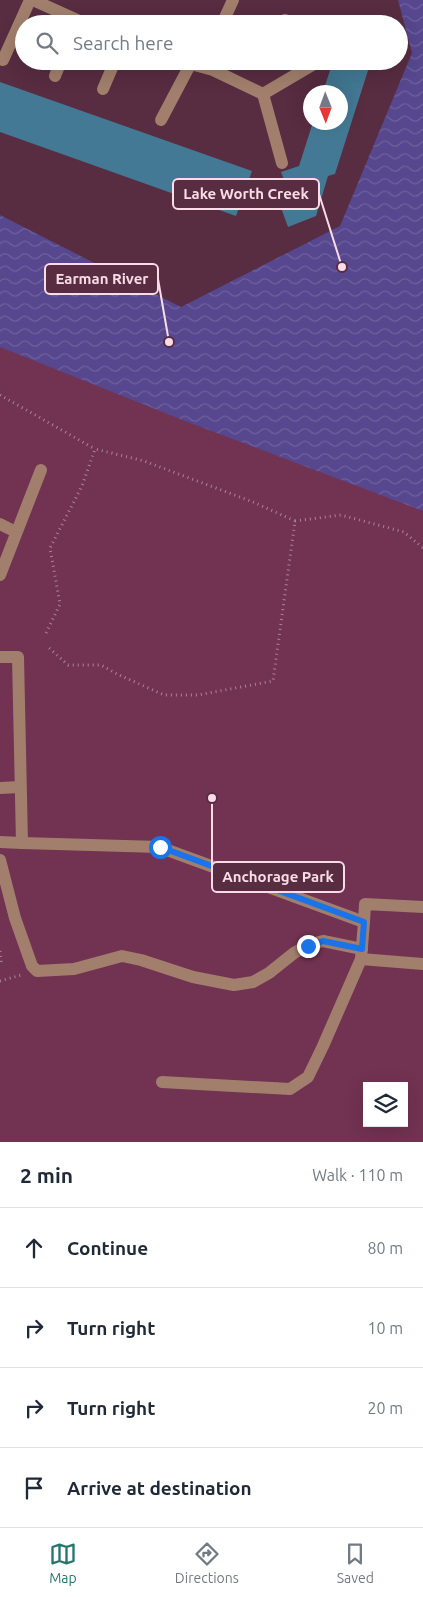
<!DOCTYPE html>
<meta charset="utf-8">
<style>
body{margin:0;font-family:Ubuntu,sans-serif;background:#f6f6f7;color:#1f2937}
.controls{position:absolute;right:15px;bottom:15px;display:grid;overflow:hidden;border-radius:0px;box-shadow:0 5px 20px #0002}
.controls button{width:45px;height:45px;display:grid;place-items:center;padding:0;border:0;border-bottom:1px solid #e0e1e3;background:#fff;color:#1f2937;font:25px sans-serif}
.compass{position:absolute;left:303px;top:85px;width:45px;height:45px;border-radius:50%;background:#fff;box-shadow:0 5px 20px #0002;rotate:179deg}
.stop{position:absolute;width:15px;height:15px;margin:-11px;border:4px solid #1a73e8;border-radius:50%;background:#fff}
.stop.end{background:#1a73e8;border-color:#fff;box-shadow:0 1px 5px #0008}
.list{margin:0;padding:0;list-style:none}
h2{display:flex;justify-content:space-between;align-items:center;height:65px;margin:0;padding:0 20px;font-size:21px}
h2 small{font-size:16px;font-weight:400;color:#747a83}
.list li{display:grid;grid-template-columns:32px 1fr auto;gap:15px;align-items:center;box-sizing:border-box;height:80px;padding:0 20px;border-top:1px solid #e0e1e3}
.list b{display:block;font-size:19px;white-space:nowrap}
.list em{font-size:16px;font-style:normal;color:#747a83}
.icon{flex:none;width:28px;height:28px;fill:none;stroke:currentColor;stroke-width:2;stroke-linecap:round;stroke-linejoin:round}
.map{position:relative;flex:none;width:423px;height:1142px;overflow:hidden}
.search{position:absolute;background:#fff;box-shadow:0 5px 20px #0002;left:15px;right:15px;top:15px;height:55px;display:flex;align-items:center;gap:12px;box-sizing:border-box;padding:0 18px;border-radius:28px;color:#747a83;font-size:19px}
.sheet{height:385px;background:#fff}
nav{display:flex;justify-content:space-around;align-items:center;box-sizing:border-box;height:70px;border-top:1px solid #e0e1e3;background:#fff;font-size:14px;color:#747a83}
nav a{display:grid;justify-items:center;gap:2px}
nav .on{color:#24766c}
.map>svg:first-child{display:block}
.green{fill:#723251;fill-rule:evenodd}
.water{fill:url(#water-waves)}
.building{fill:#437994}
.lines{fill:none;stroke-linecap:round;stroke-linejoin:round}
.path{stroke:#a98595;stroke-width:3;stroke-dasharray:1 4;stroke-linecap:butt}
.minor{stroke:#a17f6c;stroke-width:12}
.route{stroke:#1a73e8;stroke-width:6}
.leader{fill:none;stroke:#f9dce7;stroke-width:2}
.callout-dot{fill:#f9dce7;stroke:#582c41;stroke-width:2}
.callout{fill:#582c41;stroke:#f9dce7;stroke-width:2}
.callout-label{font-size:15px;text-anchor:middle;font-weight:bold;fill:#f9dce7}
</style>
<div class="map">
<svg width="423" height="1142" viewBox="0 0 423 1142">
<defs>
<pattern id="water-waves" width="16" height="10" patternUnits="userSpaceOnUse" patternTransform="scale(1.25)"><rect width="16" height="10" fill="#56478e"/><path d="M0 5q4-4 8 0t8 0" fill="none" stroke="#6f619e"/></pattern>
</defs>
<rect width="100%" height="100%" fill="#582c41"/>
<!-- green -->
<path class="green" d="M 0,346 L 423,509 L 423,1142 L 0,1142 ZM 367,1086 L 404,1086 L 404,1123 L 367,1123 Z"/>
<!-- water -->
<polygon class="water" points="398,0 423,0 423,511 185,421 0,347 0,215 181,307 340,226 412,53"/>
<!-- building -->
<g class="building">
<polygon points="333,61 371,61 335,174 328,176 316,216 288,227 276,194 288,190 281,172 299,166 313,122 340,122 340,92 323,92"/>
<polygon points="0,82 252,171 236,216 0,132"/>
</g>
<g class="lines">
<!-- path -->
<g class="path">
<polyline points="0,395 95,449"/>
<polyline points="295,521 341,515 404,532 423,548"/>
<polyline points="46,633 60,604 50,548 82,486 95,449 144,461 253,502 295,521 273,681 198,695 164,695 117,674 101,665 68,665 48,647"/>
<polyline points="0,951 1,961 0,965"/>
<polyline points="0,981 21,975"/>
</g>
<!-- minor -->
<g class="minor">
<polyline points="33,0 86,24"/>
<polyline points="222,24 233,0"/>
<polyline points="279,24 285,20"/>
<polyline points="3,60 30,0"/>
<polyline points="180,61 213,70 263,94 282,163"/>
<polyline points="55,76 61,61"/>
<polyline points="103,89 115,61"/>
<polyline points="263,94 319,61"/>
<polyline points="161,120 190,65"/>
<polyline points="0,524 16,532"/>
<polyline points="0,575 41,470"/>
<polyline points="0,657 18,657 22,843 0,842"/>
<polyline points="0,788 20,787"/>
<polyline points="22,843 159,847 364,922 361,959 423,964"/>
<polyline points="0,860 15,918 32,966 37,971 74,969 122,956 141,960 193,977 234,985 253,982 269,973 294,953 308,945 323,941 362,949"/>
<polyline points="364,922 365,904 423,907"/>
<polyline points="162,1082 290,1089 308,1077 323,1046 361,959"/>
</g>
</g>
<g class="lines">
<!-- route -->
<polyline class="route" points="160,847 364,922 362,949 323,941 308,946"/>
</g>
<!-- callouts -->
<path class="leader" d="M342 267L319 194M169 342L158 279M212 798L212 877"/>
<g class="callout-dot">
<circle cx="342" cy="267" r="5"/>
<circle cx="169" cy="342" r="5"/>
<circle cx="212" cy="798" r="5"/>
</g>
<g class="callout">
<rect x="173" y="179" width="146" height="30" rx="5"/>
<rect x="45" y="264" width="113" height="30" rx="5"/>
<rect x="212" y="862" width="132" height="30" rx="5"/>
</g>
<g class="callout-label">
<text x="246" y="199">Lake Worth Creek</text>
<text x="102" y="284">Earman River</text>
<text x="278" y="882">Anchorage Park</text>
</g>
</svg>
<div class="controls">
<button><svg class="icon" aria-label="layers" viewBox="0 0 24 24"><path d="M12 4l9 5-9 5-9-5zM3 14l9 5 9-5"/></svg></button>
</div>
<svg class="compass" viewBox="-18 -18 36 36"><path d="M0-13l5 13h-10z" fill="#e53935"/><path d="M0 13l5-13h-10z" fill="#747a83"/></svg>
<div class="stop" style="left:160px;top:847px"></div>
<div class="stop end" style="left:308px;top:946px"></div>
<div class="search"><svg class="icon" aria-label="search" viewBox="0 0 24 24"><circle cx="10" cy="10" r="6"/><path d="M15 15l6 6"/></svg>Search here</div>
</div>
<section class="sheet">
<h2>2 min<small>Walk · 110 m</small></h2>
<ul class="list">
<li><svg class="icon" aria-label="ahead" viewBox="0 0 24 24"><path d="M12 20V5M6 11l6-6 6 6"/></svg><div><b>Continue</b></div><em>80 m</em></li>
<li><svg class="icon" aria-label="right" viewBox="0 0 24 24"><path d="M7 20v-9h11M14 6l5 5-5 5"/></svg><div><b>Turn right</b></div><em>10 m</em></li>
<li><svg class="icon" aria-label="right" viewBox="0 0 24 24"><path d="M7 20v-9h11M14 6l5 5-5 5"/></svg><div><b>Turn right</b></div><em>20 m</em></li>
<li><svg class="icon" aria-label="arrive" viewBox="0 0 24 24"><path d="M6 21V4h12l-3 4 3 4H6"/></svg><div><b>Arrive at destination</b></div></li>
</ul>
</section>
<nav>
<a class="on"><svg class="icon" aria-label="map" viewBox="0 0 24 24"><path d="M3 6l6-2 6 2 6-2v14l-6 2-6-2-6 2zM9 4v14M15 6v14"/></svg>Map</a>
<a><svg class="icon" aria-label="directions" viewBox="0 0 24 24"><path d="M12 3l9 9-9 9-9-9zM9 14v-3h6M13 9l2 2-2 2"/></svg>Directions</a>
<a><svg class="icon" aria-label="saved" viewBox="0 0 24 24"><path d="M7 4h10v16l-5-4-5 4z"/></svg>Saved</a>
</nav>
